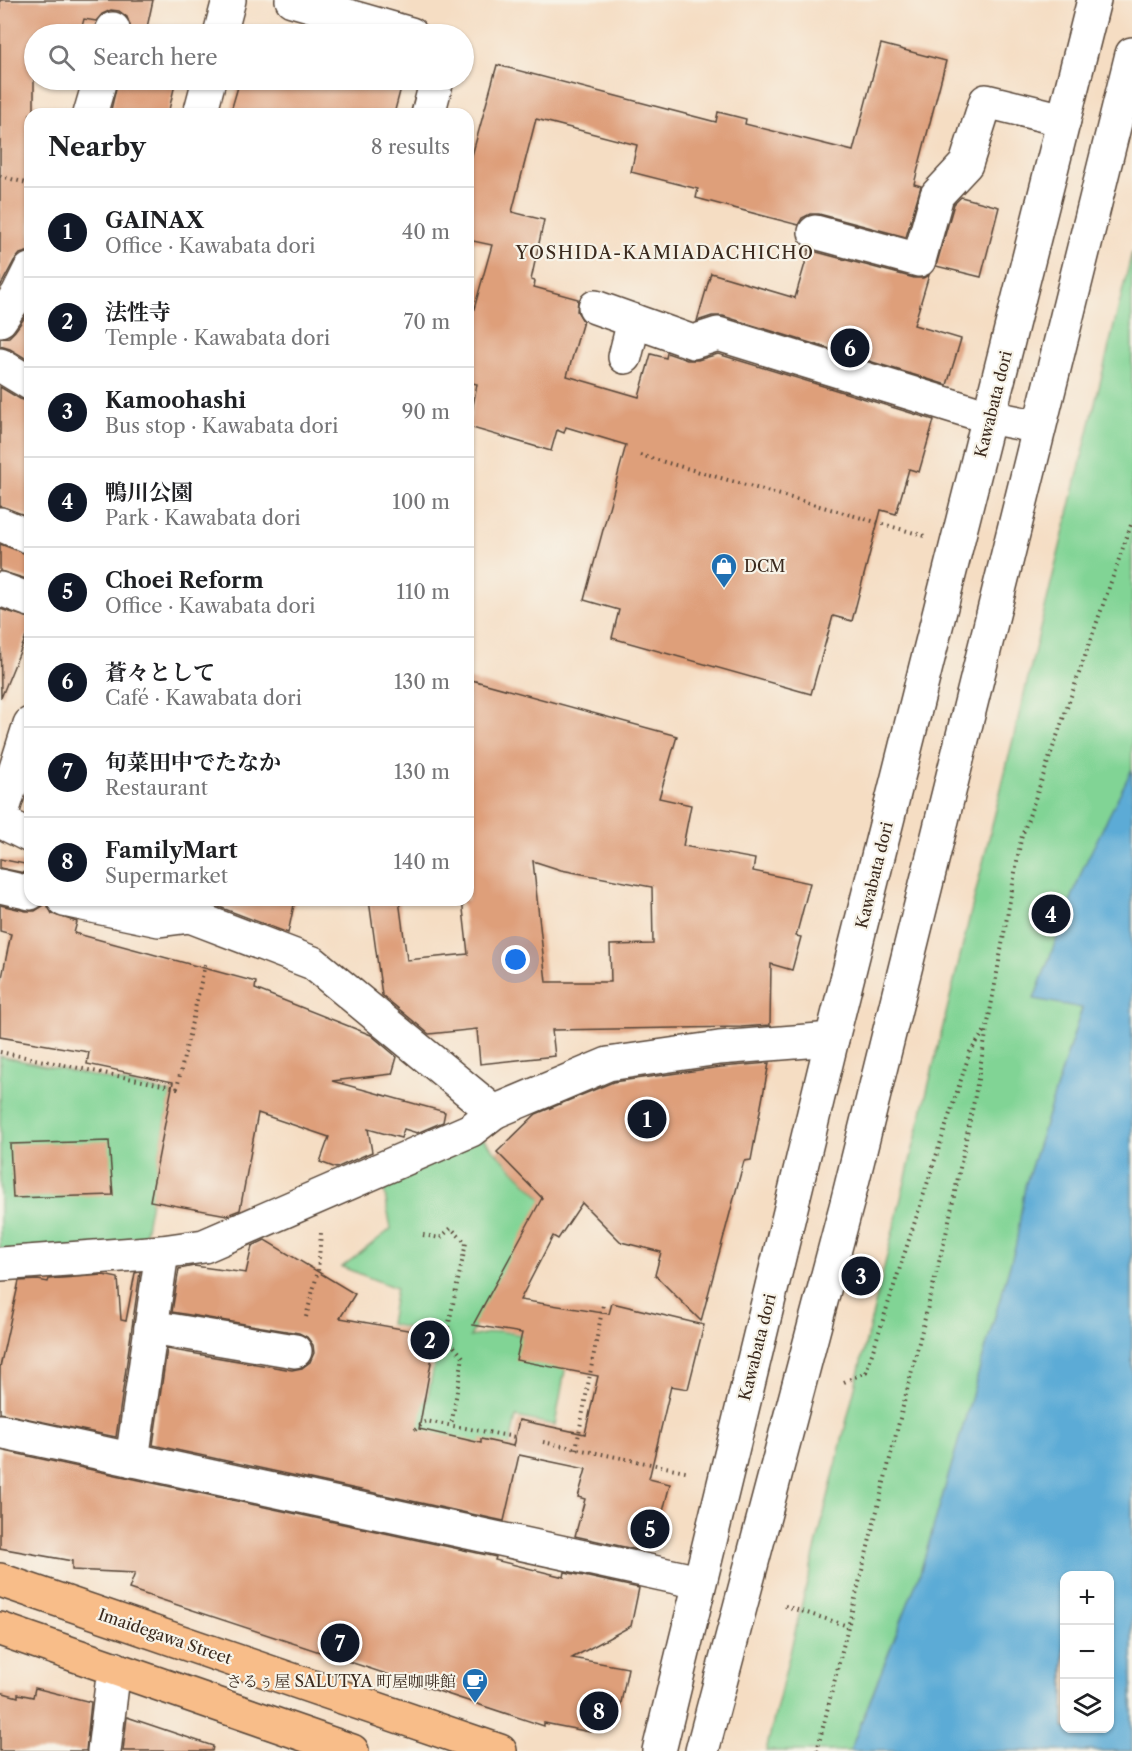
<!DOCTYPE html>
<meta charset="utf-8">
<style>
body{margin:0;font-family:"Libre Caslon Text","Noto Serif JP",serif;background:#f2f2f2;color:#202124}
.controls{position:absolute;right:18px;bottom:18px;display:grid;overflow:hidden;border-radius:12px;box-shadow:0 2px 4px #0004}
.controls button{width:54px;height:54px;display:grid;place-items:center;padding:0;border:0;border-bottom:2px solid #e0e0e0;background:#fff;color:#202124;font:30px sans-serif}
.you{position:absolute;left:516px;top:960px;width:21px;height:21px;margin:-15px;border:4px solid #fff;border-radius:50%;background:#1a73e8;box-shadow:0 0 0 9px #1a73e833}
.badge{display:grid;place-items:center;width:39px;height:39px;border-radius:50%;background:#111827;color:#fff;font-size:20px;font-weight:700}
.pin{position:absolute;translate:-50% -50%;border:3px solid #fff;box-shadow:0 2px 6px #0006}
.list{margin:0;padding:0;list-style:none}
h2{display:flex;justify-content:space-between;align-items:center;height:78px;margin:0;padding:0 24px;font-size:26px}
h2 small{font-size:20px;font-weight:400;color:#757577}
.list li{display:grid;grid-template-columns:39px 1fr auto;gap:18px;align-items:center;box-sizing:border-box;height:90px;padding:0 24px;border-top:2px solid #e0e0e0}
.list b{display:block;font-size:22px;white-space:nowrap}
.list p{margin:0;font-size:20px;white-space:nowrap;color:#757577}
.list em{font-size:20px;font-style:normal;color:#757577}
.icon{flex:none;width:33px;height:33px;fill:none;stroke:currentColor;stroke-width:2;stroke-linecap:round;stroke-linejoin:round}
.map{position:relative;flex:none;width:1132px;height:1751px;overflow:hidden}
.search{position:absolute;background:#fff;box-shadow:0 2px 4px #0004;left:24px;top:24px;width:450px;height:66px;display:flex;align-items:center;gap:15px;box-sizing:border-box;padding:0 21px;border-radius:33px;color:#757577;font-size:22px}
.panel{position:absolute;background:#fff;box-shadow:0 2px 4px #0004;left:24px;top:108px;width:450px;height:798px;border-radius:18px}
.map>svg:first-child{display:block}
.green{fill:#81d495;stroke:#5e7f5a;stroke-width:1.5;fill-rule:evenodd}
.water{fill:#5cabd6;stroke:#4c6a7a;stroke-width:1.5;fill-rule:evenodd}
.building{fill:#de9f7a;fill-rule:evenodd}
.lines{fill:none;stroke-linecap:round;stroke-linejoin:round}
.minor-casing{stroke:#574537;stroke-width:36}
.major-casing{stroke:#574537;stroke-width:36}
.path{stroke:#574537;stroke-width:4;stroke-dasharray:1.5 4.5;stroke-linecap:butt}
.minor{stroke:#fff;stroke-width:33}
.major{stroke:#f8bd89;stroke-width:33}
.labels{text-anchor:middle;stroke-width:4.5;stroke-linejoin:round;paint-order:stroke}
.street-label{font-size:16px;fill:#3b2a1e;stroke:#f7f3e8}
.poi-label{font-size:16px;fill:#3b2a1e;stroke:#f7f3e8;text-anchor:start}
.neighbourhood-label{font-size:18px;letter-spacing:1.5px;fill:#3b2a1e;stroke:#f7f3e8}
</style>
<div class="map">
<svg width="1132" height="1751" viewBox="0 0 1132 1751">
<rect width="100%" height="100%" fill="#f7f3e8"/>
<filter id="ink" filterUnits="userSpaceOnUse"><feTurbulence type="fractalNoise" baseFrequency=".0167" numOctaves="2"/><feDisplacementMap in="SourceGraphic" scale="12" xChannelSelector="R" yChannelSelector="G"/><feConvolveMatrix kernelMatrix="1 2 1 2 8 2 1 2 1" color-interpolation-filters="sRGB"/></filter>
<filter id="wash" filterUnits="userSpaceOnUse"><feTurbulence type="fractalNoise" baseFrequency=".008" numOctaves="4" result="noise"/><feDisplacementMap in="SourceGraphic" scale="24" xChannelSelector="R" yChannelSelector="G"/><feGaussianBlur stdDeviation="1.35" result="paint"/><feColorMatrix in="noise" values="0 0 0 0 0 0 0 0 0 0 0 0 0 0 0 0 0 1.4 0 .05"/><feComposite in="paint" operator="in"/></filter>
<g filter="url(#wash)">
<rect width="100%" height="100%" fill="#f5ddc3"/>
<!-- green -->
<g class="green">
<path d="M 1132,252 L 1132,1751 L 766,1751 ZM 1064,1576 L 1110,1576 L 1110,1728 L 1064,1728 Z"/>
<polygon points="0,1056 171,1093 142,1250 0,1261"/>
<polygon points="480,1136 542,1199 470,1337 499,1331 570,1343 555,1425 516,1417 508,1453 387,1434 416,1400 427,1401 436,1355 425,1352 429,1333 390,1324 396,1288 342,1267 391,1229 383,1183"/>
</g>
<!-- water -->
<path class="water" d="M 1132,769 L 1132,1751 L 850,1751 L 920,1573 L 1016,1244 L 1025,1186 L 1082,1008 L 1034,999 L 1083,868 ZM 1064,1576 L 1110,1576 L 1110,1728 L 1064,1728 Z"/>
<g id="blocks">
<!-- building -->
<g class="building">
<polygon points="0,0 153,0 146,32 131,29 127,17 119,11 111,10 102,14 96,21 84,19 80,34 34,34 34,114 30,114 30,251 20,254 14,261 0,287"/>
<polygon points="881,44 946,61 914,184 921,186 906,237 819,214 810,214 802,218 798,225 696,198 698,189 631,172 637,145 536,119 512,212 544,220 531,280 535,281 534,287 578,299 577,311 583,321 567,376 639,397 651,354 666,358 667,353 687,360 698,360 718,354 934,420 919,472 909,469 896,514 881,510 852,621 833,616 811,694 612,638 619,610 584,600 626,445 566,427 564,433 557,430 551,451 469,427 477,384 468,382 468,330 492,245 468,240 468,170 497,65 716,122 718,112 746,119 745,124 853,151"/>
<polygon points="118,80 176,80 168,114 110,114"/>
<polygon points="240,80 403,80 394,114 230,114"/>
<polygon points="961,197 999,207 981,277 936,266 954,204"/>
<polygon points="809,250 914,278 923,278 929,275 914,325 961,339 947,385 723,316 712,316 697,321 711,273 795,298"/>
<polygon points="30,310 30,361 10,349 0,346 0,338 9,337 15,331"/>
<polygon points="0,387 20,399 30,402 30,517 0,506"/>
<polygon points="0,544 30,555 30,580 0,571"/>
<polygon points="0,609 30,618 30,627 1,698"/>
<path d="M 468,679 L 677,736 L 659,798 L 691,805 L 683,846 L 755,859 L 753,871 L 810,883 L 796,936 L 801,937 L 792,970 L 771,964 L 770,1025 L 741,1027 L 552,1030 L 555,1056 L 480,1064 L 477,1029 L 429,1034 L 382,995 L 369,900 L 399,900 L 407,960 L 468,954 L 462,900 L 468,900 ZM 533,861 L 561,870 L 652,887 L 653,944 L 610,945 L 611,982 L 546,982 Z"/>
<polygon points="0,859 30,865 30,874 0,868"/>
<polygon points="201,900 295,900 288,933"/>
<polygon points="46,902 52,914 77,922 74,933 256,982 255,989 371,1035 397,1057 392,1074 332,1081 445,1112 443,1122 417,1133 404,1129 401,1138 368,1129 372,1152 336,1168 320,1162 329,1137 258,1113 240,1210 227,1215 150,1201 173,1082 87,1064 89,1052 0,1037 0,987 11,934 0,931 0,905 26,911 35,911 43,906"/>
<polygon points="769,1063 751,1160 744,1161 701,1321 655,1275 661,1252 621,1242 582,1203 558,1239 553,1236 520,1300 609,1314 612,1303 704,1325 688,1389 671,1386 649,1479 670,1484 655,1543 649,1542 647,1552 575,1536 585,1499 578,1497 586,1469 519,1455 504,1521 153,1445 167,1349 292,1370 302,1368 310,1362 314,1353 313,1345 307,1337 299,1333 172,1312 179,1269 194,1266 246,1273 252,1246 265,1240 355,1294 340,1318 436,1335 419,1429 481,1443 481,1439 513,1446 519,1420 585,1434 598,1376 516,1360 522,1333 473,1325 542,1198 497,1152 536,1114 613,1082 721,1067"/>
<polygon points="109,1141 113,1195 13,1198 10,1144"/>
<polygon points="140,1272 116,1437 0,1413 0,1367 19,1281 38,1280 48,1282 49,1279 103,1275 118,1278 121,1320 126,1321 135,1273"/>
<polygon points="0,1450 496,1557 495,1560 564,1577 565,1572 639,1588 631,1626 572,1658 628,1668 619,1713 590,1732 544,1723 544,1726 129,1589 135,1573 72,1570 72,1561 0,1548"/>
<polygon points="35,1688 91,1702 86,1751 0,1751 0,1692 18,1697 18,1694 33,1697"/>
<polygon points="127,1717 213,1746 212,1751 123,1751"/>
</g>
</g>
</g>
<g filter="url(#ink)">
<use href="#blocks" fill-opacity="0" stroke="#574537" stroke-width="1.5"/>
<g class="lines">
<!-- minor casing -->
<g class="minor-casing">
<g id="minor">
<polyline points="292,0 411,34"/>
<polyline points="111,34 113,29"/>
<polyline points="220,34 229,0"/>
<polyline points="90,114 100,80"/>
<polyline points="200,114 209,80"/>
<polyline points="428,114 437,80"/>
<polyline points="815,232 919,260 937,195 966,164 986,101 1064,120"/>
<polyline points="595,307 693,342 718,334 989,417 1039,427"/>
<polyline points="0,320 18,294 30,270"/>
<polyline points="625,357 634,321"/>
<polyline points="0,365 30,383"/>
<polyline points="0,524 30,537"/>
<polyline points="0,589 30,600"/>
<polyline points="0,819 30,724"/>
<polyline points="0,821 30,836"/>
<polyline points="0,886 30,893"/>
<polyline points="64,900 159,920 190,916 313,963 494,1112 608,1064 719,1048 832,1039"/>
<polyline points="0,1264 162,1252 204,1246 471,1130 494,1112"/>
<polyline points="151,1327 295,1351"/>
<polyline points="0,1431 699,1582"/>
<polyline points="132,1460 162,1252"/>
<polyline points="104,1751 114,1668"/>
<polyline points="659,1751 832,1039 1094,0"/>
<polyline points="702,1751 847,1203 1132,54"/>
</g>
</g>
<!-- major casing -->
<g class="major-casing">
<g id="major">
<polyline points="0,1580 500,1751"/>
<polyline points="0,1629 352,1751"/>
</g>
</g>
<!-- path -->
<g class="path">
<polyline points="0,176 30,184"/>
<polyline points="640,455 925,536"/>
<polyline points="0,1052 177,1088 206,960"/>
<polyline points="423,1235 440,1238 451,1228 466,1243 446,1337 463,1357 451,1426"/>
<polyline points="306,1317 318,1271 321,1233"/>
<polyline points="844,1382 866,1372 970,1052 986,1029"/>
<polyline points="415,1430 426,1421 515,1437"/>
<polyline points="543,1442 690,1472"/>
<polyline points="576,1449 603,1305"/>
<polyline points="785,1606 848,1626"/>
<polyline points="817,1751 947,1230 974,1101 1021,839 1132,522"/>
</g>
<!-- minor -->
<use href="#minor" class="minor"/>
<!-- major -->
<use href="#major" class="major"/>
</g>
</g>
<!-- icons -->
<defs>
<g id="shop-pin" transform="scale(1.35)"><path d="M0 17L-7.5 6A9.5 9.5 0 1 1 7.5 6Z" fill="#1f6fb2" stroke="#f7f3e8"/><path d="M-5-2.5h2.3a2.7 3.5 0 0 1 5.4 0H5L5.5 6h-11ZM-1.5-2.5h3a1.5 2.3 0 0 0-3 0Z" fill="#fff"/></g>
<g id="cafe-pin" transform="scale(1.35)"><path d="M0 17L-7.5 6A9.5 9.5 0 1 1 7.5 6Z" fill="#1f6fb2" stroke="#f7f3e8"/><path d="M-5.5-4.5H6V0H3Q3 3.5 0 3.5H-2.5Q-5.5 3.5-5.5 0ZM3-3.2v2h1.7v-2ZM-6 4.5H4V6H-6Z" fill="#fff"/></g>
</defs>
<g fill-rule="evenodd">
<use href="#shop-pin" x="724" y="566"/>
<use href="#cafe-pin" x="475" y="1681"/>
</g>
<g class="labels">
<!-- street labels -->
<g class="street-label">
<text transform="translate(993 404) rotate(-76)" y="6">Kawabata dori</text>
<text transform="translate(874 875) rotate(-76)" y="6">Kawabata dori</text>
<text transform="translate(757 1347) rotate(-76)" y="6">Kawabata dori</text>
<text transform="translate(165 1636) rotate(19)" y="6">Imaidegawa Street</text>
</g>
<!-- poi labels -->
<g class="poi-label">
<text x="744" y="572">DCM</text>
<text x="456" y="1687" text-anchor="end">さるぅ屋 SALUTYA 町屋咖啡館</text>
</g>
<!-- neighbourhood labels -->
<g class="neighbourhood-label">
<text x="665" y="259">YOSHIDA-KAMIADACHICHO</text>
</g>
</g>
</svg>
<div class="controls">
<button>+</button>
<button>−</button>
<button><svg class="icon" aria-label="layers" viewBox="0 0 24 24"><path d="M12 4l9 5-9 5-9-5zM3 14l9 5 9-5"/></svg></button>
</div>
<div class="you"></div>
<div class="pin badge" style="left:647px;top:1119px">1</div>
<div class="pin badge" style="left:430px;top:1340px">2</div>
<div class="pin badge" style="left:861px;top:1276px">3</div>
<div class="pin badge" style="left:1051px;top:914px">4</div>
<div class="pin badge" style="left:650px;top:1529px">5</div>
<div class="pin badge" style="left:850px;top:348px">6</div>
<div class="pin badge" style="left:340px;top:1643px">7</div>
<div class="pin badge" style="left:599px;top:1711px">8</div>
<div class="search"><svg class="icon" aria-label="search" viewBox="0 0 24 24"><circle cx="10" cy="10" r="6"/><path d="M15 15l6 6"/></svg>Search here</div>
<section class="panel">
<h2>Nearby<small>8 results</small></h2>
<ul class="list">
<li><span class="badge">1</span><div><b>GAINAX</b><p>Office · Kawabata dori</p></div><em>40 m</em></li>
<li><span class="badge">2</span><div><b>法性寺</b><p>Temple · Kawabata dori</p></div><em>70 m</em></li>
<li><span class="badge">3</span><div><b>Kamoohashi</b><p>Bus stop · Kawabata dori</p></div><em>90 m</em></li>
<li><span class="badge">4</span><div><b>鴨川公園</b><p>Park · Kawabata dori</p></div><em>100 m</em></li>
<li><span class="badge">5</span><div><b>Choei Reform</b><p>Office · Kawabata dori</p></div><em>110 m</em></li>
<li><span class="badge">6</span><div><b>蒼々として</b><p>Café · Kawabata dori</p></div><em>130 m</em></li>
<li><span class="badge">7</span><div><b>旬菜田中でたなか</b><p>Restaurant</p></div><em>130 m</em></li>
<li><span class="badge">8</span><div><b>FamilyMart</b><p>Supermarket</p></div><em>140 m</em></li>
</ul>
</section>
</div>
